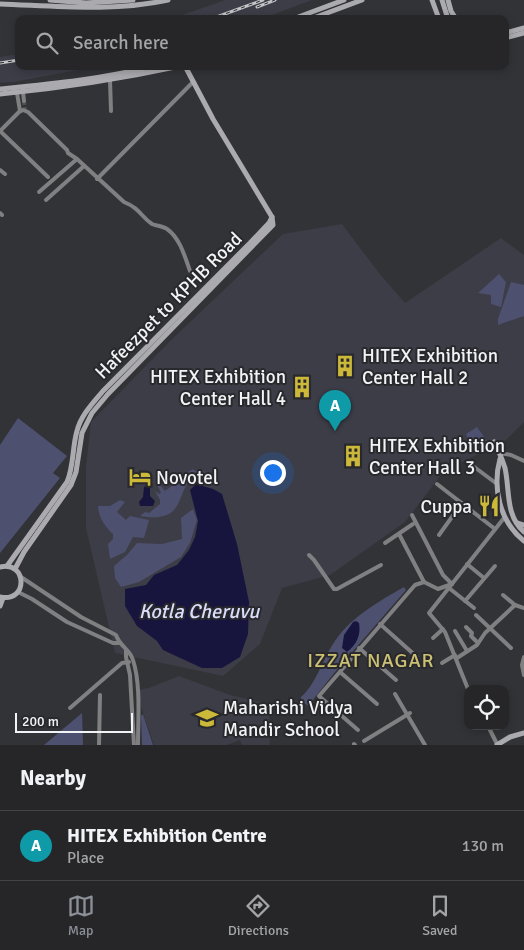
<!DOCTYPE html>
<style>
body{margin:0;font-family:Signika,sans-serif;background:#323235;color:#f1f3f6}
.controls{position:absolute;right:15px;bottom:15px;display:grid;overflow:hidden;border-radius:10px;box-shadow:0 2px 8px #0003}
.controls button{width:45px;height:45px;display:grid;place-items:center;padding:0;border:0;border-bottom:1px solid #424346;background:#262629;color:#f1f3f6;font:25px sans-serif}
.scale{position:absolute;left:15px;bottom:12px;width:118px;box-sizing:border-box;padding-left:5px;border:2px solid #f2f3f5;border-top:0;font-size:14px;line-height:18px;white-space:nowrap;color:#f2f3f5;-webkit-text-stroke:4px #29292d;paint-order:stroke}
.you{position:absolute;left:272px;top:472px;width:18px;height:18px;margin:-12px;border:4px solid #fff;border-radius:50%;background:#1a73e8;box-shadow:0 0 0 8px #1a73e833}
.badge{display:grid;place-items:center;width:32px;height:32px;border-radius:50%;background:#8c9099;color:#fff;font-size:16px;font-weight:700}
.pin{position:absolute;translate:-50% -41px;filter:drop-shadow(0 1px 2px #0008)}
.pin::after{content:'';position:absolute;top:26px;width:18px;height:15px;background:inherit;clip-path:polygon(0 0,100% 0,50% 100%)}
.list{margin:0;padding:0;list-style:none}
h2{display:flex;justify-content:space-between;align-items:center;height:65px;margin:0;padding:0 20px;font-size:21px}
h2 small{font-size:16px;font-weight:400;color:#a4a5a8}
.list li{display:grid;grid-template-columns:32px 1fr auto;gap:15px;align-items:center;box-sizing:border-box;height:70px;padding:0 20px;border-top:1px solid #424346}
.list b{display:block;font-size:19px;white-space:nowrap}
.list p{margin:0;font-size:16px;white-space:nowrap;color:#a4a5a8}
.list em{font-size:16px;font-style:normal;color:#a4a5a8}
.icon{flex:none;width:28px;height:28px;fill:none;stroke:currentColor;stroke-width:2;stroke-linecap:round;stroke-linejoin:round}
.map{position:relative;flex:none;width:524px;height:745px;overflow:hidden}
.search{position:absolute;background:#262629;box-shadow:0 2px 8px #0003;left:15px;right:15px;top:15px;height:55px;display:flex;align-items:center;gap:12px;box-sizing:border-box;padding:0 18px;border-radius:10px;color:#a4a5a8;font-size:19px}
.sheet{height:135px;background:#262629}
nav{display:flex;justify-content:space-around;align-items:center;box-sizing:border-box;height:70px;border-top:1px solid #424346;background:#262629;font-size:14px;color:#a4a5a8}
nav a{display:grid;justify-items:center;gap:2px}
nav .on{color:#8c9099}
.map>svg:first-child{display:block}
.built{fill:#3c3d47}
.green{fill:#4e506f}
.water{fill:#17153e}
.lines{fill:none;stroke-linecap:round;stroke-linejoin:round}
.street-tunnel{stroke:#4f5054;stroke-width:4;stroke-dasharray:4 2;stroke-linecap:butt}
.street{stroke:#808082;stroke-width:4}
.secondary{stroke:#ababaf;stroke-width:5}
.rail-casing{stroke:#c3c4c6;stroke-width:3}
.rail{stroke:#29292d;stroke-width:1;stroke-dasharray:4;stroke-linecap:butt}
.labels{text-anchor:middle;stroke-width:4;stroke-linejoin:round;paint-order:stroke}
.street-label{font-size:19px;fill:#f2f3f5;stroke:#29292d}
.poi-label{font-size:19px;fill:#f2f3f5;stroke:#29292d;text-anchor:start}
.water-label{font-size:20px;font-style:italic;fill:#d9ddfb;stroke:#29292d}
.neighbourhood-label{font-size:20px;letter-spacing:1px;fill:#ccc072;stroke:#29292d}
</style>
<div class="map">
<svg width="524" height="745" viewBox="0 0 524 745">
<rect width="100%" height="100%" fill="#323337"/>
<!-- built -->
<g class="built">
<polygon points="225,0 312,0 261,19 171,19"/>
<polygon points="19,54 19,66 99,66 14,82 0,83 0,57"/>
<polygon points="342,224 379,273 405,303 501,238 524,255 524,422 506,440 444,471 405,522 330,575 282,588 260,644 223,676 115,653 86,528 86,466 91,422 169,342 283,234"/>
<polygon points="179,676 230,695 269,704 270,745 242,745 240,740 227,745 154,745 142,710 138,690 149,688"/>
</g>
<!-- green -->
<g class="green">
<polygon points="499,274 506,282 501,307 491,304 491,295 478,293"/>
<polygon points="511,282 524,285 524,316 498,325 498,319"/>
<polygon points="18,418 67,456 53,473 60,478 0,553 0,445"/>
<polygon points="477,427 487,441 473,448 466,434"/>
<path d="M 193,469 L 195,471 L 207,472 L 210,475 L 208,480 C 205,480 199,479 196,479 C 173,485 191,525 140,516 L 145,512 L 149,513 L 160,504 L 160,500 L 155,491 L 159,494 L 161,493 L 158,486 L 160,485 L 165,491 C 176,484 182,475 193,469 Z"/>
<path d="M 120,500 L 125,502 L 117,512 L 126,520 L 130,516 L 149,520 L 144,538 L 133,537 L 125,552 L 110,559 L 108,544 L 113,539 L 113,534 C 106,528 98,517 98,506 L 110,506 Z"/>
<polygon points="193,509 197,520 190,543 181,557 139,582 121,587 115,578 114,566 127,555 137,543 162,544 182,539 181,518"/>
<path d="M 404,587 L 406,590 L 335,672 L 308,706 L 301,700 L 301,697 C 316,684 322,661 333,644 C 349,618 378,602 404,587 Z"/>
<polygon points="82,713 83,745 44,745"/>
<polygon points="143,714 153,745 142,745 141,716"/>
</g>
<!-- water -->
<g class="water">
<polygon points="196,484 213,489 222,494 237,544 249,602 248,634 240,657 222,668 202,668 163,650 157,641 137,626 125,606 125,589 146,585 154,575 177,565 189,550 195,537 198,521 190,490"/>
<polygon points="147,486 150,488 150,496 155,501 153,506 140,506 139,502 143,497 144,487"/>
<path d="M 356,621 L 359,623 C 361,635 357,644 347,652 L 342,648 L 344,635 L 353,622 Z"/>
</g>
<g class="lines">
<!-- street-tunnel -->
<polyline class="street-tunnel" points="24,101 25,111"/>
<!-- street -->
<g class="street">
<polyline points="110,80 111,111"/>
<polyline points="23,92 24,101"/>
<polyline points="17,93 20,111"/>
<path d="M 0,131 L 19,112 L 23,110 L 28,112 L 67,150 L 68,153 L 77,159 L 124,202 C 141,209 140,216 152,224 C 157,226 163,226 167,229 C 180,238 185,257 190,271"/>
<polyline points="0,131 48,177"/>
<polyline points="0,170 5,174"/>
<polyline points="97,179 193,82"/>
<polyline points="39,192 77,159"/>
<polyline points="46,200 84,166"/>
<polyline points="0,213 2,215"/>
<polyline points="499,453 511,455 524,461"/>
<polyline points="469,463 497,484"/>
<polyline points="437,484 495,529"/>
<polyline points="412,515 443,575 452,584"/>
<polyline points="399,534 424,582"/>
<polyline points="439,535 462,503"/>
<polyline points="385,543 413,524"/>
<polyline points="309,555 314,560 334,589 337,589 381,565"/>
<polyline points="467,564 484,578"/>
<path d="M 21,577 L 81,617 L 116,635 C 120,647 130,649 133,660 C 141,685 138,719 138,745"/>
<polyline points="449,588 474,608"/>
<polyline points="18,592 32,599 67,622 113,643 119,643"/>
<polyline points="503,595 515,605 524,608"/>
<polyline points="465,601 495,566"/>
<polyline points="476,615 511,648"/>
<polyline points="380,624 417,657"/>
<polyline points="466,627 472,633 471,636 478,643"/>
<polyline points="455,631 467,651"/>
<polyline points="433,638 443,629"/>
<polyline points="359,648 396,680"/>
<polyline points="126,650 126,657 130,675 134,745"/>
<polyline points="524,657 522,665 524,675"/>
<polyline points="457,658 477,645 485,633 515,605"/>
<polyline points="442,663 455,655"/>
<polyline points="340,672 377,704"/>
<polyline points="468,689 445,632 429,613 504,518"/>
<polyline points="395,694 425,745"/>
<polyline points="70,708 122,663 129,662"/>
<polyline points="488,726 497,744"/>
<polyline points="358,730 319,696 415,585 424,582 438,589 452,584"/>
<polyline points="364,741 410,713"/>
<polyline points="354,744 355,745"/>
<polyline points="99,745 100,695"/>
</g>
<!-- secondary -->
<g class="secondary">
<polyline points="50,0 86,3 133,0"/>
<polyline points="432,0 439,19"/>
<polyline points="442,0 448,19"/>
<polyline points="448,0 451,11 456,19"/>
<path d="M 0,4 C 56,6 113,12 168,0"/>
<polyline points="293,19 344,0"/>
<polyline points="311,19 362,0"/>
<polyline points="505,33 524,28"/>
<polyline points="505,38 524,33"/>
<path d="M 0,89 C 51,84 104,79 154,66"/>
<path d="M 0,94 C 61,88 120,79 180,66"/>
<path d="M 494,442 C 497,447 503,462 505,468 C 510,490 505,515 524,532"/>
<path d="M 500,459 C 492,488 500,522 524,541"/>
<polyline points="517,523 524,525"/>
<path d="M 7,566 L 67,482 C 74,466 72,448 77,431 C 81,415 93,403 103,391 L 250,243 L 269,223 L 272,217"/>
<path d="M 0,567 C 27,560 29,603 0,597"/>
<polyline points="15,569 24,552 71,485 76,472 82,433 92,413 108,394 273,225 272,217 213,119 185,66"/>
<polyline points="0,606 3,598"/>
<polyline points="497,745 510,737 524,733"/>
</g>
<!-- rail casing -->
<g class="rail-casing">
<g id="rail">
<polyline points="257,7 275,0"/>
<polyline points="211,19 263,0"/>
<polyline points="0,63 19,60"/>
</g>
</g>
<!-- rail -->
<use href="#rail" class="rail"/>
</g>
<!-- icons -->
<defs>
<g id="building-bare" transform="scale(1.725)"><path d="M-4-6H4V6H1V3H-1V6H-4ZM-2.5-4.3h1.7v1.8h-1.7ZM.8-4.3h1.7v1.8H.8ZM-2.5-1h1.7V.8h-1.7ZM.8-1h1.7V.8H.8Z" fill="#ccb939" stroke="#29292d" stroke-width="2.5" paint-order="stroke"/></g>
<g id="hotel-bare" transform="scale(1.725)"><path d="M-6-4.5h1.5V1H6V5H4.5V3h-9V5H-6ZM-4 0a1.8 1.8 0 1 1 3.6 0ZM.5 0V-2.5h3Q6-2.5 6 0Z" fill="#ccb939" stroke="#29292d" stroke-width="2.5" paint-order="stroke"/></g>
<g id="restaurant-bare" transform="scale(1.725)"><path d="M-5-6h1v4h1v-4h1v4h1v-4h1v5L-1.5 .5V6h-2V.5L-5-1ZM5-6V6H3V1.5H1.5Q1.5-4 5-6Z" fill="#ccb939" stroke="#29292d" stroke-width="2.5" paint-order="stroke"/></g>
<g id="school-bare" transform="scale(1.725)"><path d="M0-5L7-2L0 1L-7-2ZM-4 1L0 2.5L4 1V4Q0 6-4 4Z" fill="#ccb939" stroke="#29292d" stroke-width="2.5" paint-order="stroke"/></g>
</defs>
<g fill-rule="evenodd">
<use href="#building-bare" x="345" y="366"/>
<use href="#building-bare" x="302" y="387"/>
<use href="#building-bare" x="353" y="456"/>
<use href="#hotel-bare" x="140" y="477"/>
<use href="#restaurant-bare" x="489" y="506"/>
<use href="#school-bare" x="207" y="718"/>
</g>
<g class="labels">
<!-- street labels -->
<g class="street-label">
<text transform="translate(168 305) rotate(-45)" y="7">Hafeezpet to KPHB Road</text>
</g>
<!-- poi labels -->
<g class="poi-label">
<text x="362" y="362">HITEX Exhibition<tspan x="362" dy="22">Center Hall 2</tspan></text>
<text x="286" y="383" text-anchor="end">HITEX Exhibition<tspan x="286" dy="22">Center Hall 4</tspan></text>
<text x="369" y="452">HITEX Exhibition<tspan x="369" dy="22">Center Hall 3</tspan></text>
<text x="156" y="484">Novotel</text>
<text x="472" y="513" text-anchor="end">Cuppa</text>
<text x="223" y="714">Maharishi Vidya<tspan x="223" dy="22">Mandir School</tspan></text>
</g>
<!-- water labels -->
<g class="water-label">
<text x="199" y="618">Kotla Cheruvu</text>
</g>
<!-- neighbourhood labels -->
<g class="neighbourhood-label">
<text x="371" y="667">IZZAT NAGAR</text>
</g>
</g>
</svg>
<div class="controls">
<button><svg class="icon" aria-label="locate" viewBox="0 0 24 24"><circle cx="12" cy="12" r="6"/><path d="M12 2v4M12 18v4M2 12h4M18 12h4"/></svg></button>
</div>
<div class="scale">200 m</div>
<div class="you"></div>
<div class="pin badge" style="left:335px;top:431px;background:#0f9aa8">A</div>
<div class="search"><svg class="icon" aria-label="search" viewBox="0 0 24 24"><circle cx="10" cy="10" r="6"/><path d="M15 15l6 6"/></svg>Search here</div>
</div>
<section class="sheet">
<h2>Nearby<small></small></h2>
<ul class="list">
<li><span class="badge" style="background:#0f9aa8">A</span><div><b>HITEX Exhibition Centre</b><p>Place</p></div><em>130 m</em></li>
</ul>
</section>
<nav>
<a class="on"><svg class="icon" aria-label="map" viewBox="0 0 24 24"><path d="M3 6l6-2 6 2 6-2v14l-6 2-6-2-6 2zM9 4v14M15 6v14"/></svg>Map</a>
<a><svg class="icon" aria-label="directions" viewBox="0 0 24 24"><path d="M12 3l9 9-9 9-9-9zM9 14v-3h6M13 9l2 2-2 2"/></svg>Directions</a>
<a><svg class="icon" aria-label="saved" viewBox="0 0 24 24"><path d="M7 4h10v16l-5-4-5 4z"/></svg>Saved</a>
</nav>
